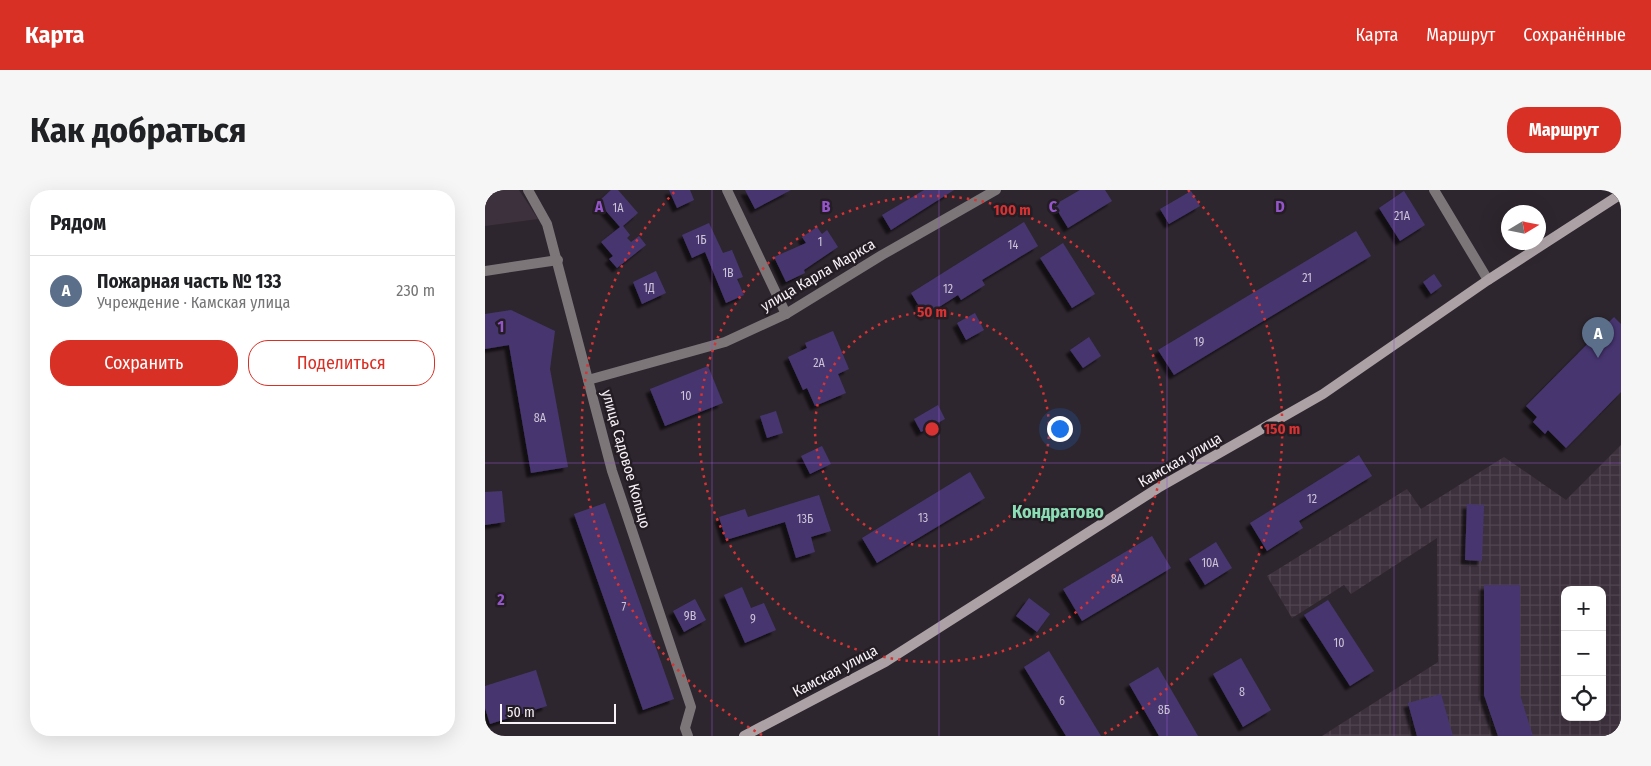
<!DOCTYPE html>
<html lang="ru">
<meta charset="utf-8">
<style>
body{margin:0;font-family:"Fira Sans Condensed",sans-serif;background:#f6f6f6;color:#202124}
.controls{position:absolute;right:15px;bottom:15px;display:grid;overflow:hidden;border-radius:10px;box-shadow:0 5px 20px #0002}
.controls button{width:45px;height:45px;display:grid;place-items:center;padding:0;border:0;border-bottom:1px solid #e0e0e0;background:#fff;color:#202124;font:25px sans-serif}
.compass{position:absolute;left:1016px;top:15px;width:45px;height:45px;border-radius:50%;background:#fff;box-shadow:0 5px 20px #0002;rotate:80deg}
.scale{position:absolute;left:15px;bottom:12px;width:116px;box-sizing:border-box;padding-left:5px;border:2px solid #f8f2f7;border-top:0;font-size:14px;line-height:18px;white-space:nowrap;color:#f8f2f7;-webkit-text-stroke:4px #241d24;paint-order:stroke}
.you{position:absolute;left:574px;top:238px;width:18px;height:18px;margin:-12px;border:4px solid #fff;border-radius:50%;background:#1a73e8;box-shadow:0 0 0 8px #1a73e833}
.badge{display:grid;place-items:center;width:32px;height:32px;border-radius:50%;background:#d93025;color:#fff;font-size:16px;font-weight:700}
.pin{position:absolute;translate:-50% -41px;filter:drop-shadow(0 1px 2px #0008)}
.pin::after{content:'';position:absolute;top:26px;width:18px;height:15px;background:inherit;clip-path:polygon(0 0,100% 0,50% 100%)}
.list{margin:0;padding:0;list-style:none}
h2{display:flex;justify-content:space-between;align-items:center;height:65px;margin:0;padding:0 20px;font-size:21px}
h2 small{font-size:16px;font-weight:400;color:#757577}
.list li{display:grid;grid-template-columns:32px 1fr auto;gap:15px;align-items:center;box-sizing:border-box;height:70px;padding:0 20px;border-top:1px solid #e0e0e0}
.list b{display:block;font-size:19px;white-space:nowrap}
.list p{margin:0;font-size:16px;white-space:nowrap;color:#757577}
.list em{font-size:16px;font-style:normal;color:#757577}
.actions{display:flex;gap:10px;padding:15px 20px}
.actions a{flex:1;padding:11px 0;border:1px solid #d93025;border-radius:20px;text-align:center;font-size:18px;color:#d93025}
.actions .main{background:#d93025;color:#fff}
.icon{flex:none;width:28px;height:28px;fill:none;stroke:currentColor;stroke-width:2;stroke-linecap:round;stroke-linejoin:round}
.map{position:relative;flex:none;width:1136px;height:546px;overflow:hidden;border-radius:20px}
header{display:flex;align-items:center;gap:30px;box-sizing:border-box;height:70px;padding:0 25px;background:#d93025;color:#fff}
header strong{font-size:24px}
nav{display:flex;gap:28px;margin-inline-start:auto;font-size:18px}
.intro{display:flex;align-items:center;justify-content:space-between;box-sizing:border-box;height:120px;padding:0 30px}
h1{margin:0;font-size:35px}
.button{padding:12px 22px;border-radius:20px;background:#d93025;color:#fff;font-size:18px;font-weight:700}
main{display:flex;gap:30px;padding:0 30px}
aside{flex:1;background:#fff;border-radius:20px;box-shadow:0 5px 20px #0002}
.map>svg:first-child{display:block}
.built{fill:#3d313d}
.industrial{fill:url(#industrial-grid);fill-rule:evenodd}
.building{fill:#46366f;filter:url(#shadow)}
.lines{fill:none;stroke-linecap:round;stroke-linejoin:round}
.street{stroke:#7c7678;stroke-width:10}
.secondary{stroke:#aca2a5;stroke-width:10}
.grid{fill:none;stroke:#9454ca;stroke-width:1;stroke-opacity:0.55}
.ring{fill:none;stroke:#d83232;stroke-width:2.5;stroke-dasharray:2.5 5}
.labels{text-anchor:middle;stroke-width:5;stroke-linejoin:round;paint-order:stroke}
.number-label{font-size:12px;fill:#ccc3d5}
.street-label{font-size:15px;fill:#f8f2f7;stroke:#241d24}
.quarter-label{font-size:18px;font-weight:bold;fill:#8bddb5;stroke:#241d24}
.grid-label{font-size:16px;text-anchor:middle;font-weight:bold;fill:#9454ca;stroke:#241d24;stroke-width:5;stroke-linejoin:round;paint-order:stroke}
.centre{fill:#d83232;stroke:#241d24;stroke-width:2.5}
.ring-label{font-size:15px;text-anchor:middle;font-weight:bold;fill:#d83232;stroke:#241d24;stroke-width:5;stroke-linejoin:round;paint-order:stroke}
</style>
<header>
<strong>Карта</strong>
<nav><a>Карта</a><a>Маршрут</a><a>Сохранённые</a></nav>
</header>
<div class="intro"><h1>Как добраться</h1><a class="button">Маршрут</a></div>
<main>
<aside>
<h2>Рядом<small></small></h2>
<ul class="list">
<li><span class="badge" style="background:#5c6f8a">A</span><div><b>Пожарная часть № 133</b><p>Учреждение · Камская улица</p></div><em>230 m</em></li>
</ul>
<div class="actions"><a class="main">Сохранить</a><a>Поделиться</a></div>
</aside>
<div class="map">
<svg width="1136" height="546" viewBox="0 0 1136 546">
<defs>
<pattern id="industrial-grid" width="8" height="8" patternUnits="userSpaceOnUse" patternTransform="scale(1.25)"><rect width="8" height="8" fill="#3d313d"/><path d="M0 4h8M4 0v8" fill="none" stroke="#504550"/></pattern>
<filter id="shadow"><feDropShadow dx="-4.5" dy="4.5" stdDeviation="1" flood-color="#0009"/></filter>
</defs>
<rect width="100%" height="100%" fill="#2e262e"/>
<!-- built -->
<polygon class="built" points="0,0 34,0 53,29 0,36"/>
<!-- industrial -->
<path class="industrial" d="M 1136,255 L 1136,546 L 837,546 L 953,472 L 952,348 L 866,404 L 859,395 L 807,428 L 782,386 L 922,299 L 936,319 L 1019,267 L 1081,310 ZM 1080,400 L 1117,400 L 1117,527 L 1080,527 Z"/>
<!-- building -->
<g class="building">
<polygon points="126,0 133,0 153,23 138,36 145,45 142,48 146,52 154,46 161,55 132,78 124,69 128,66 116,52 135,37 113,12"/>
<polygon points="184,0 205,0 209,10 192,18"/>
<polygon points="260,0 306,0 270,19"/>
<polygon points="439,0 469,0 406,40 397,25"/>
<polygon points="595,0 620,0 627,11 583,38 569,15"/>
<polygon points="706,1 715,16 684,34 675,19"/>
<polygon points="919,1 940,35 915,51 894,18"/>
<polygon points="539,32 553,56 497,90 500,95 476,110 473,105 440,126 426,103"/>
<polygon points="224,33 238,63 247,60 258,87 252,89 259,105 241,113 220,62 207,68 197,45"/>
<polygon points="332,37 337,44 342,40 353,57 319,80 320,83 301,92 289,67 321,53 317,47"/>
<polygon points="871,41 886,66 689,185 673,160"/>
<polygon points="578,53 610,104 587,118 555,68"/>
<polygon points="171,81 181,103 157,114 148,92"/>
<polygon points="949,84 957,96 946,104 938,92"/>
<polygon points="26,120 70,141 65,179 83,277 46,283 24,155 0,159 0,124"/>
<polygon points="490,123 499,140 481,150 472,133"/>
<polygon points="1129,127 1136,134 1136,202 1081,258 1063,240 1060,244 1048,232 1052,227 1041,216"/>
<polygon points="348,141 364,179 353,184 361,203 330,216 322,198 318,200 303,167 322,158 320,153"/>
<polygon points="604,147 616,166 598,178 585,160"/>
<polygon points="223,176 238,213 180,236 165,199"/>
<polygon points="453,215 460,229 436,242 429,229"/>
<polygon points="291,221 298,243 282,248 275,226"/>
<polygon points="337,256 346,274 325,284 316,266"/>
<polygon points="874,265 887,286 814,331 818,338 782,361 765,333"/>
<polygon points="485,282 500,308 392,373 377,348"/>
<polygon points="17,301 20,332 0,335 0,302"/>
<polygon points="334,305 346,341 326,347 330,362 311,368 300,332 241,350 234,327 260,319 263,327"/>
<polygon points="120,313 189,509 158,520 89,324"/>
<polygon points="982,314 999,315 997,371 980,370"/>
<polygon points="667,346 686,378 597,431 578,399"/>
<polygon points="731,352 747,378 720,395 704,369"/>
<polygon points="999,395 1035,395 1035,505 1048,546 1013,546 999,505"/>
<polygon points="257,397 266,418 279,413 291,440 260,453 239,405"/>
<polygon points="544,408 565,424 552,442 531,426"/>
<polygon points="210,409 221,430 199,442 188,421"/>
<polygon points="843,410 889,481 865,496 819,425"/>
<polygon points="564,461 616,546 581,546 539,477"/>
<polygon points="756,468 786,520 758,537 728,484"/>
<polygon points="673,477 713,546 674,546 644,494"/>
<polygon points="51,480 62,516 5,534 0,518 0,496"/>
<polygon points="956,504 968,546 932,546 923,513"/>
</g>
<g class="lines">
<!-- street -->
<g class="street">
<polyline points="43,0 62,34 127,281 206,517 200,538 203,546"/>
<polyline points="242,0 301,124"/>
<polyline points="949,0 1003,90"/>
<polyline points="0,81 73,70"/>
<polyline points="103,190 240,152 301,124 397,65 511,0"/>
</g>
<!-- secondary -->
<polyline class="secondary" points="259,546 400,472 673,298 838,204 1003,90 1136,4"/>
</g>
<!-- grid -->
<path class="grid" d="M 227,0 L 227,546M 454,0 L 454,546M 682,0 L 682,546M 909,0 L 909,546M 0,273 L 1136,273"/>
<!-- distance rings -->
<g class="ring">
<circle cx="447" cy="239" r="117"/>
<circle cx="447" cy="239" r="233"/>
<path d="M277 545A350 350 0 0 1 191 0M703 0A350 350 0 0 1 617 545"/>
</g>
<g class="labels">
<!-- number labels -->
<g class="number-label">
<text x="133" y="22">1А</text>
<text x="917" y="30">21А</text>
<text x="216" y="54">1Б</text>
<text x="335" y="56">1</text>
<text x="528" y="59">14</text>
<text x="243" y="87">1В</text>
<text x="822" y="92">21</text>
<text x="164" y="102">1Д</text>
<text x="463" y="103">12</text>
<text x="714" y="156">19</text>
<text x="334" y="177">2А</text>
<text x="201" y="210">10</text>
<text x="55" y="232">8А</text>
<text x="827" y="313">12</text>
<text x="438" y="332">13</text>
<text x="320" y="333">13Б</text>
<text x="725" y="377">10А</text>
<text x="632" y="393">8А</text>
<text x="139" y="421">7</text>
<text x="205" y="430">9В</text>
<text x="268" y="433">9</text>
<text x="854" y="457">10</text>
<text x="757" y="506">8</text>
<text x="577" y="515">6</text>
<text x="679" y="524">8Б</text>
</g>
<!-- street labels -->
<g class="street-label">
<text transform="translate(333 85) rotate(-30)" y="5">улица Карла Маркса</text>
<text transform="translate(141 269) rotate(74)" y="5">улица Садовое Кольцо</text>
<text transform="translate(695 270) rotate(-30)" y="5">Камская улица</text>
<text transform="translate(350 481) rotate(-28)" y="5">Камская улица</text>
</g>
<!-- quarter labels -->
<g class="quarter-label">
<text x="573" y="328">Кондратово</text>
</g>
</g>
<g class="grid-label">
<text x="114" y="22">A</text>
<text x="341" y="22">B</text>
<text x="568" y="22">C</text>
<text x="795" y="22">D</text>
<text x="16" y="142">1</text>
<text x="16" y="415">2</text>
</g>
<circle cx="447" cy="239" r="8" class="centre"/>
<g class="ring-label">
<text x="527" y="25">100 m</text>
<text x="447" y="127">50 m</text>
<text x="797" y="244">150 m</text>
</g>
</svg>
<div class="controls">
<button>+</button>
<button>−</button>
<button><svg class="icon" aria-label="locate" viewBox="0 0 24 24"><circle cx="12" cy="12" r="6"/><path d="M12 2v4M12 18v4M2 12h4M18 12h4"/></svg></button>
</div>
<svg class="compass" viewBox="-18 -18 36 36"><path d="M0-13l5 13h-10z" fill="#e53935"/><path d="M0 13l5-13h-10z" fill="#757577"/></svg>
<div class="scale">50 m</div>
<div class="you"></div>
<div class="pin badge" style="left:1113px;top:168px;background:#5c6f8a">A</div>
</div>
</main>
